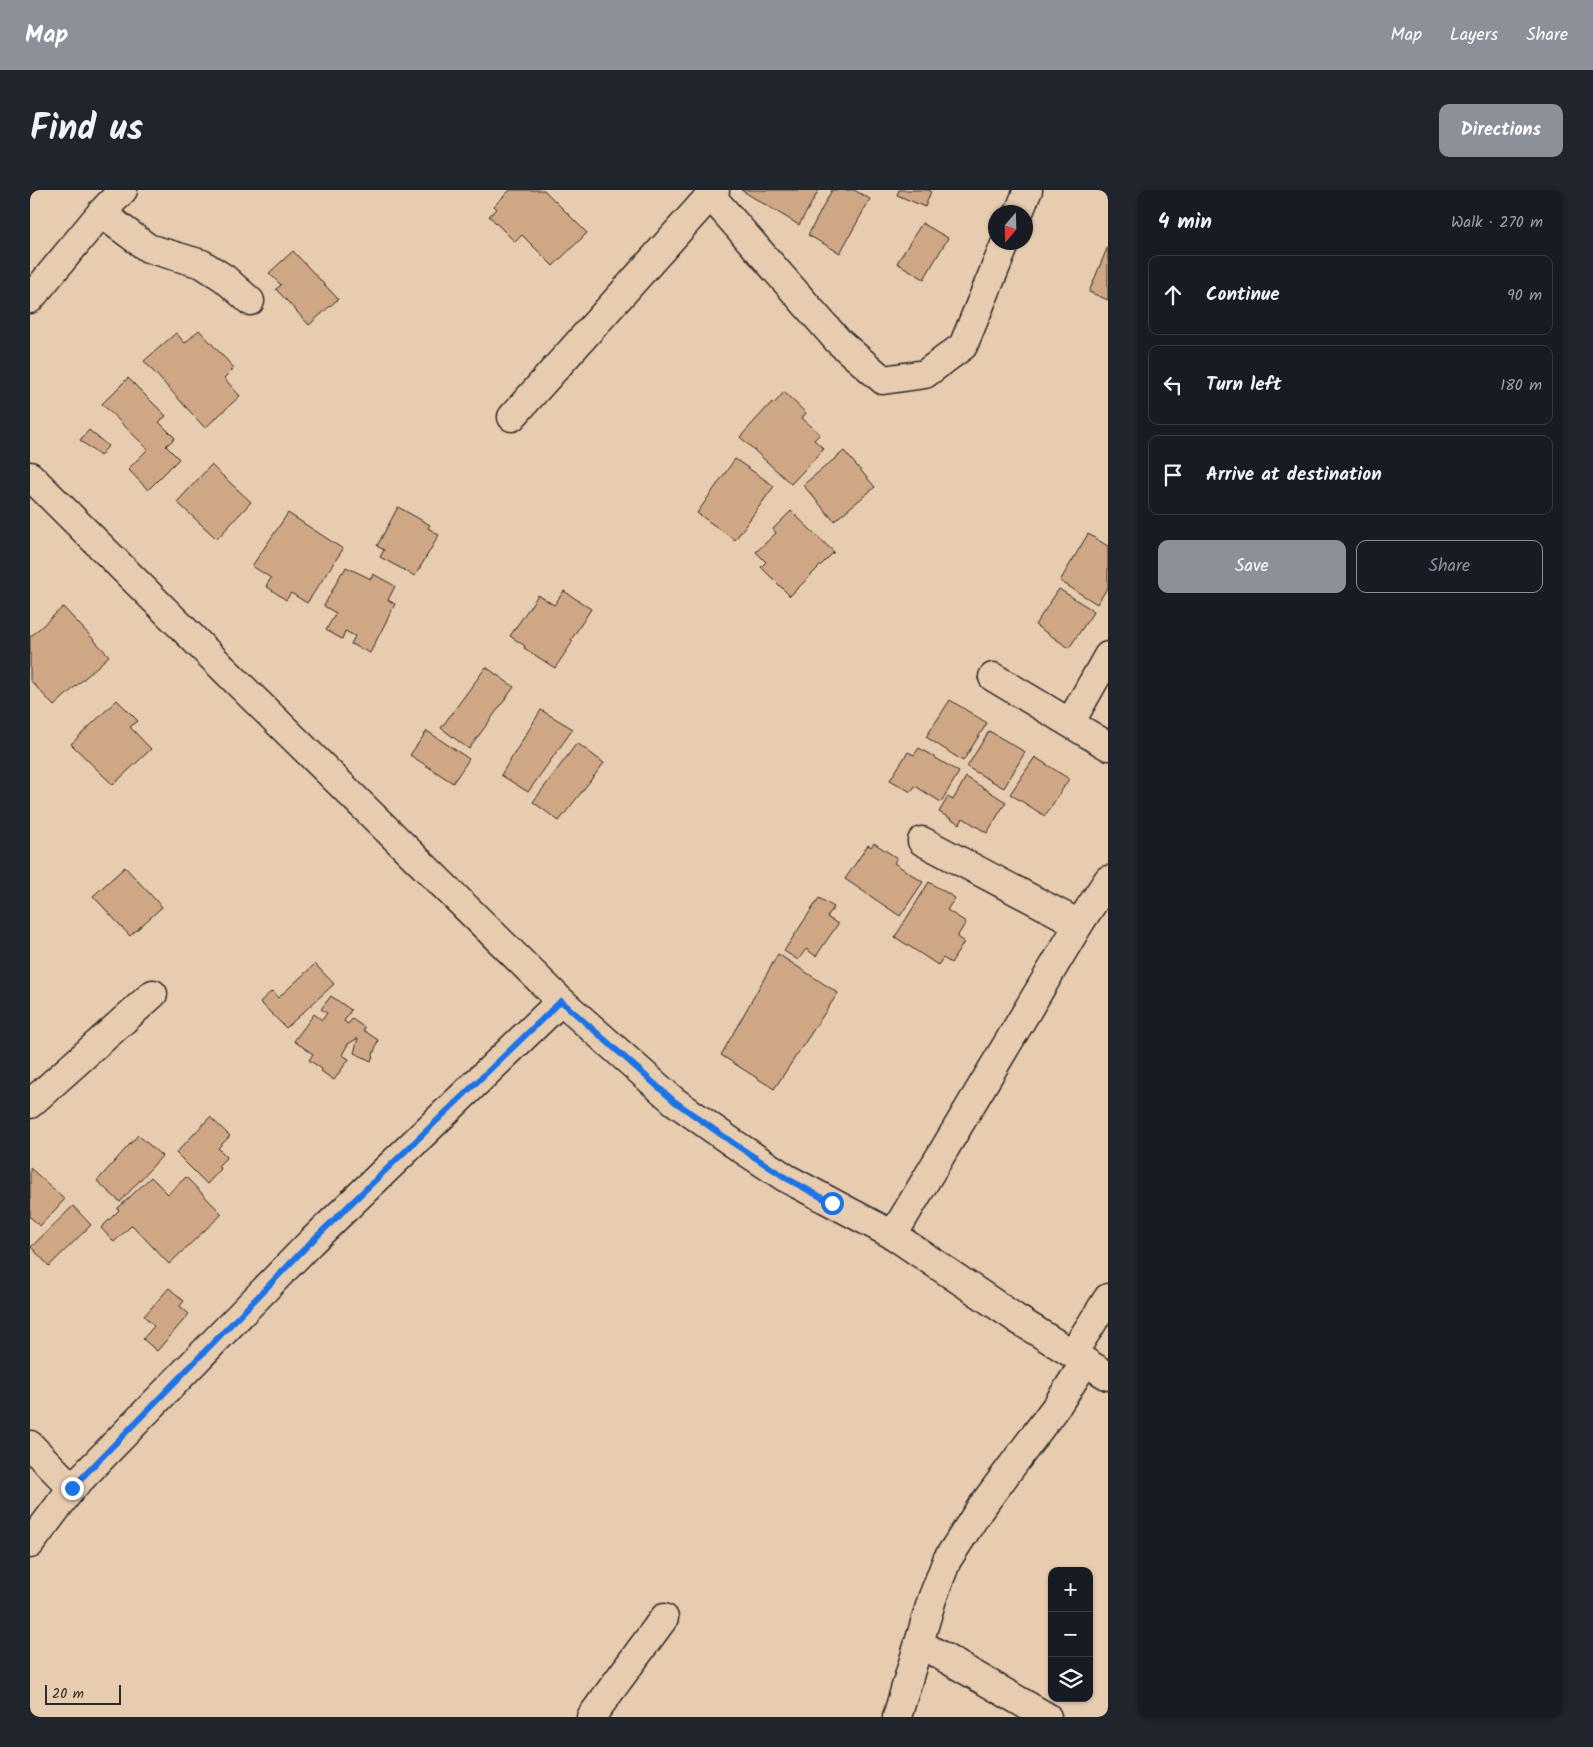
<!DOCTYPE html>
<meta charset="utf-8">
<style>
body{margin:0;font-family:Kalam,sans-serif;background:#20242c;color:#f1f3f6}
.controls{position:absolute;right:15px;bottom:15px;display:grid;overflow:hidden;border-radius:10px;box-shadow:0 1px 4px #0004}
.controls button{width:45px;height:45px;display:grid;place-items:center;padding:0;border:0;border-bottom:1px solid #363941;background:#171b24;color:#f1f3f6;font:25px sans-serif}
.compass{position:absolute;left:958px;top:15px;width:45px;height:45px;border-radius:50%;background:#171b24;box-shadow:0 1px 4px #0004;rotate:199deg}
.scale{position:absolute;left:15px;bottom:12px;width:76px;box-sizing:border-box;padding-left:5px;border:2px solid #2b2b2b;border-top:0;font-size:14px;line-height:18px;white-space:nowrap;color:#2b2b2b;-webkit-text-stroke:4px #e8ccaf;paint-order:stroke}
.stop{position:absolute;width:15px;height:15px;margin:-11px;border:4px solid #1a73e8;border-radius:50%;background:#fff}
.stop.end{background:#1a73e8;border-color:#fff;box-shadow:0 1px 5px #0008}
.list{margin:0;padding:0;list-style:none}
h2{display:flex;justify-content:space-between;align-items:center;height:65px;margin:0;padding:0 20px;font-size:21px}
h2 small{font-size:16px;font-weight:400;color:#9ea1a6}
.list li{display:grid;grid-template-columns:32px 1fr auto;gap:15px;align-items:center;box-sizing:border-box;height:80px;margin:0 10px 10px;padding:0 10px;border:1px solid #363941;border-radius:10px}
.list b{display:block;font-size:19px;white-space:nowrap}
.list em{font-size:16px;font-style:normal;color:#9ea1a6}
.actions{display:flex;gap:10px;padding:15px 20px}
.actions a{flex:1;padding:11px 0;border:1px solid #8c9099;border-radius:10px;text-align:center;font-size:18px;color:#8c9099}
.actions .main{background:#8c9099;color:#fff}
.icon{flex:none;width:28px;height:28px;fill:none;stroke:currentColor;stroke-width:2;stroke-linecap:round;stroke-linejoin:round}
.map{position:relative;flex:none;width:1078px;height:1527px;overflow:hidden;border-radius:10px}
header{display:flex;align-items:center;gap:30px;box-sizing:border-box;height:70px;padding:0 25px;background:#8c9099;color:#fff}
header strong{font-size:24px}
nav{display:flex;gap:28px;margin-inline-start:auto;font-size:18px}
.intro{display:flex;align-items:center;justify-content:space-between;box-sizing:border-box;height:120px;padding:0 30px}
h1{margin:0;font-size:35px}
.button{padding:12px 22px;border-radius:10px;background:#8c9099;color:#fff;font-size:18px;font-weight:700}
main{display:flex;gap:30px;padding:0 30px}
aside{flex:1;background:#171b24;border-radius:10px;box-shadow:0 1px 4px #0004}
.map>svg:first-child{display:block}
.building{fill:#d0a785;stroke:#2b2b2b}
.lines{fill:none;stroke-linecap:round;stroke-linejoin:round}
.minor-casing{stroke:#2b2b2b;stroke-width:31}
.minor{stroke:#e8ccaf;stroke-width:28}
.route{stroke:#1a73e8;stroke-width:6}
</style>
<header>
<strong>Map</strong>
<nav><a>Map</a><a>Layers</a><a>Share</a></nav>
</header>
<div class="intro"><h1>Find us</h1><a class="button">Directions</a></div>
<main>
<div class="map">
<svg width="1078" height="1527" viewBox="0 0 1078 1527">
<rect width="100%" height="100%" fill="#e8ccaf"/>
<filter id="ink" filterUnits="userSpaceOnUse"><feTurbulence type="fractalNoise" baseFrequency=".02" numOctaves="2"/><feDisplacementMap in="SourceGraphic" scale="10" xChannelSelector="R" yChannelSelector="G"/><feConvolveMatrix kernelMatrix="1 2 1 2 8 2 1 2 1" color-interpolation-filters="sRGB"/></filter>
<g filter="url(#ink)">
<!-- building -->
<g class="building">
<polygon points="480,0 514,0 557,43 523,76 492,45 485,52 459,26 467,19 464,16"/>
<polygon points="711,0 789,0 769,35"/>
<polygon points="802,0 824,0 840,9 810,63 778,45"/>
<polygon points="869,0 898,0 901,1 895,17 867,5"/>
<polygon points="892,33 918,48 894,89 867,73"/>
<polygon points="1078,56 1078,110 1059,102"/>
<polygon points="263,61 308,109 279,135 246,99 251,95 239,83"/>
<polygon points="169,140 204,178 194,188 210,206 175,238 114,171 146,143 155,153"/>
<polygon points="98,188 136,226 129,232 145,248 136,256 149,269 118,300 98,279 118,259 72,214"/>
<polygon points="754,202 776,223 772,228 790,244 784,250 794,259 761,294 710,247 742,212 744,214"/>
<polygon points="59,240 78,256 70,266 50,250"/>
<polygon points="814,261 845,297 804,331 773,295"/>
<polygon points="705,269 744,296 705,350 667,323"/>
<polygon points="181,275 221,312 187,349 147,312"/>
<polygon points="368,317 400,335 398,338 409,345 385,386 350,367 354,360 347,356"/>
<polygon points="761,321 804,362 760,406 731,377 736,372 726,362 746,343 743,339"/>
<polygon points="258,323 313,359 277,413 261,403 256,410 236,396 241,388 222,376"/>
<polygon points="1058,344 1078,356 1078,397 1067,414 1030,391"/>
<polygon points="316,377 341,389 343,384 365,396 358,410 365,414 340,463 321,454 325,446 315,441 312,449 296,440 306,423 294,416 312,382 313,383"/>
<polygon points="1029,399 1064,421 1039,458 1005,435"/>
<polygon points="534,401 561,419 541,450 543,451 525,478 494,458 495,456 480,446 508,405 524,415"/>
<polygon points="33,417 79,466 24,516 0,490 0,447"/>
<polygon points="456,477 484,497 439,559 411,538"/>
<polygon points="87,510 108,531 100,537 121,559 83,595 41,554"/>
<polygon points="920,510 957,533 933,571 896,547"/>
<polygon points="511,520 543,539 498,602 471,585"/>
<polygon points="397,541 439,569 423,593 380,565"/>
<polygon points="959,541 995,562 974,598 937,577"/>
<polygon points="547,553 574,573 529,631 503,612"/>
<polygon points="889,558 929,582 911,612 885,596 881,602 860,590 878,562 884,565"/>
<polygon points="1005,567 1039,589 1015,626 980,604"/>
<polygon points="936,587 976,612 957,643 933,628 930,634 909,622 918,607 923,610"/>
<polygon points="844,653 867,668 864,673 893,692 870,726 815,689 838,655 841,657"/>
<polygon points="95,677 132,717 100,746 63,706"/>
<polygon points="899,692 925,708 917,720 936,732 927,747 934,752 921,773 913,768 908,775 865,747"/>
<polygon points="789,708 804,717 797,727 808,734 786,766 776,759 768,770 754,761"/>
<polygon points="748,764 808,803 744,899 691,865"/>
<polygon points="285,774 304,794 256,838 230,812 242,801 248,808"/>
<polygon points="301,806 321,820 314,831 318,834 322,829 335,838 333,840 348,850 341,871 324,863 328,848 318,854 312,865 319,869 304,890 291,881 292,879 279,870 283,864 264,851 284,824 292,830 297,823 291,819"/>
<polygon points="180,927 200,946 188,958 197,967 188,976 191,979 177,994 146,963"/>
<polygon points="108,945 132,966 90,1012 67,991"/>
<polygon points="0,978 35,1009 10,1036 0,1027"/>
<polygon points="121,987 138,1004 156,987 192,1024 139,1074 102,1035 84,1052 71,1038 89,1020 87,1019"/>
<polygon points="43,1016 61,1035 19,1076 1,1057"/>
<polygon points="139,1098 154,1111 150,1116 159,1124 127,1161 113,1149 124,1136 114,1126"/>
</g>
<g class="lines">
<!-- minor casing -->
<g class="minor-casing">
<g id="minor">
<polyline points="681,6 808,151 853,190 895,184 933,156 976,52"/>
<polyline points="989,22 998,0"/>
<polyline points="71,23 118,58 172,74 194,88 220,111"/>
<polyline points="0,109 71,23 93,0"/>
<polyline points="482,227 685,0"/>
<polyline points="0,286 219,504 531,811"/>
<polyline points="963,487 1078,556"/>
<polyline points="1040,533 1078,466"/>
<polyline points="892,651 1049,734"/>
<polyline points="0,914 123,804"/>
<polyline points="863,1045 1049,734 1078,690"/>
<polyline points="1043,1163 1078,1108"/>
<polyline points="0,1255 42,1298"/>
<polyline points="0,1354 42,1298 280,1053 531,811 644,911 703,953 756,988 863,1045 987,1129 1078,1186"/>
<polyline points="889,1453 1017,1527"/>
<polyline points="561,1527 634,1428"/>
<polyline points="867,1527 902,1409 917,1370 950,1319 1028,1214 1055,1172"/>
</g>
</g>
<!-- minor -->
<use href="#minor" class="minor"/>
</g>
</g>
<g class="lines" filter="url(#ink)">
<!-- route -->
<polyline class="route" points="42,1298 280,1053 531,811 644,911 703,953 756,988 802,1013"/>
</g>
</svg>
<div class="controls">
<button>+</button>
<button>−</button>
<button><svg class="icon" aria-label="layers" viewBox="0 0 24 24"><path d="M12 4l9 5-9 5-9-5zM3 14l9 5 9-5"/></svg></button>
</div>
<svg class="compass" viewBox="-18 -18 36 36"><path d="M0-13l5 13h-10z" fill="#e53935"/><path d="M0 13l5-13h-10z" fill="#9ea1a6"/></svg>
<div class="scale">20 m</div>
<div class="stop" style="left:802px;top:1013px"></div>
<div class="stop end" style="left:42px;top:1298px"></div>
</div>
<aside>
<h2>4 min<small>Walk · 270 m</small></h2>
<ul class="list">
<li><svg class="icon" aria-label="ahead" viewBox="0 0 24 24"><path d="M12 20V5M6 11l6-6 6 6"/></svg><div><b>Continue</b></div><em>90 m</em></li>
<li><svg class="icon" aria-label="left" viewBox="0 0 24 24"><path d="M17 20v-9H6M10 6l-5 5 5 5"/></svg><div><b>Turn left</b></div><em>180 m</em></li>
<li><svg class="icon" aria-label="arrive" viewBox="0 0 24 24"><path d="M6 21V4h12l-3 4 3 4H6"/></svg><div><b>Arrive at destination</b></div></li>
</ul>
<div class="actions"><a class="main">Save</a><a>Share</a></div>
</aside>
</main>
